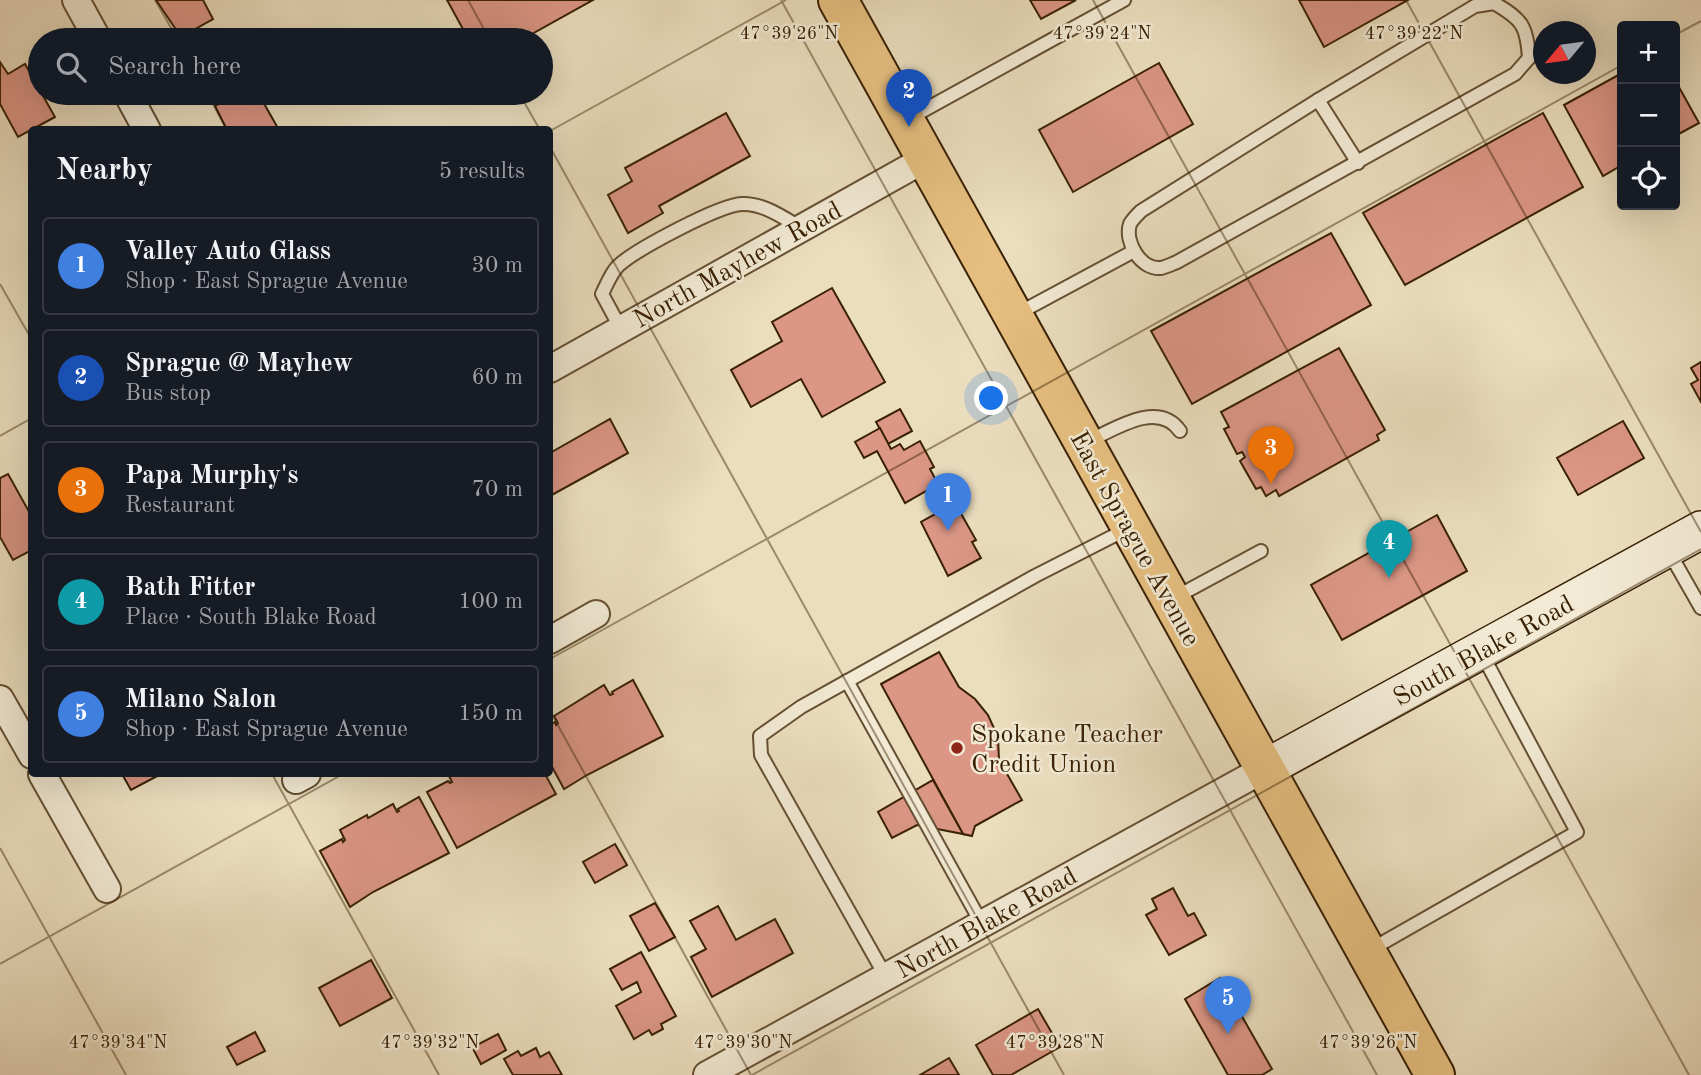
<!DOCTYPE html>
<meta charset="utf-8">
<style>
body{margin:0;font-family:"Old Standard TT",serif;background:#20242c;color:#f1f3f6}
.controls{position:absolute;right:21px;top:21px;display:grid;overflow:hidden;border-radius:7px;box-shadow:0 7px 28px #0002}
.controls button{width:63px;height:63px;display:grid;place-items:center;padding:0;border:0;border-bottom:2px solid #363941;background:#171b24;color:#f1f3f6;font:35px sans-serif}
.compass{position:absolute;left:1533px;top:21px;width:63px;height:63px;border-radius:50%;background:#171b24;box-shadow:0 7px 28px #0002;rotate:241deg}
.you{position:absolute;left:992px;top:399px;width:24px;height:24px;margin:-18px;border:5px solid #fff;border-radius:50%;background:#1a73e8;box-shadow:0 0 0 10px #1a73e833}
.badge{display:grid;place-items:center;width:46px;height:46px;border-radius:50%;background:#c59692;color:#fff;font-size:23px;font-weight:700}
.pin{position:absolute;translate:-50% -58px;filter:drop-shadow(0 2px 4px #0008)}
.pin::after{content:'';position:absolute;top:37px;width:24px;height:21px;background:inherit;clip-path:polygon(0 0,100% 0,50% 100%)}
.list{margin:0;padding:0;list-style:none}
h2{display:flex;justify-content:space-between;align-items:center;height:91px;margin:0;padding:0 28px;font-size:30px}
h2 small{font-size:23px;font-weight:400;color:#9ea1a6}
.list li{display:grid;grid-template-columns:46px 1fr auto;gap:21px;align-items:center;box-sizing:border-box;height:98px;margin:0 14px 14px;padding:0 14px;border:2px solid #363941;border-radius:7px}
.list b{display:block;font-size:26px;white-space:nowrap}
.list p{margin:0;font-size:23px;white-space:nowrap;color:#9ea1a6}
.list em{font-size:23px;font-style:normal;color:#9ea1a6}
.icon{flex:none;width:38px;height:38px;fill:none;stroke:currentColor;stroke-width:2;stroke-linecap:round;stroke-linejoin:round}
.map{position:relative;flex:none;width:1701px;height:1075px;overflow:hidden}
.search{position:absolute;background:#171b24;box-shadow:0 7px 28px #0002;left:28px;top:28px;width:525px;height:77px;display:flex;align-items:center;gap:18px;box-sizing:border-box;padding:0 24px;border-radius:38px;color:#9ea1a6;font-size:26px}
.panel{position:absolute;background:#171b24;box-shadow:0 7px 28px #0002;left:28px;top:126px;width:525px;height:651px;border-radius:7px}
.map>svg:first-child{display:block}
.building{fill:#db9685;stroke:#392103;stroke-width:2}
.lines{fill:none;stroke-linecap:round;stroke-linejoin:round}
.lane-casing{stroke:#665032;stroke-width:16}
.street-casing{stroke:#665032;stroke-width:30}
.secondary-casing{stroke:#392103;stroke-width:40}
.primary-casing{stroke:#392103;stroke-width:42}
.lane{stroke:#f2ead5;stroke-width:12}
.street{stroke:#f2ead5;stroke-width:26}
.secondary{stroke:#f2ead5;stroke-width:37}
.primary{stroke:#e6bf80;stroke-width:38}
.ticks{fill:none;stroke:#392103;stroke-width:2;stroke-opacity:0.45}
.poi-dot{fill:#8f2418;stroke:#f2ead5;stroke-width:2.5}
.labels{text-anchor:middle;stroke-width:5;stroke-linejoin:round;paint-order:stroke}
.street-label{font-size:26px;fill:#392103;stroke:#f2ead5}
.poi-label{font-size:26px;fill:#392103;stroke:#f2ead5;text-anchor:start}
.ticks-label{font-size:18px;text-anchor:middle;fill:#392103;stroke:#f2ead5;stroke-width:5;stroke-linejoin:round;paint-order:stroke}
</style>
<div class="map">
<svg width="1701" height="1075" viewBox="0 0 1701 1075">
<rect width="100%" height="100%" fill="#ebdebf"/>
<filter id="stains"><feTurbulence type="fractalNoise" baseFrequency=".00286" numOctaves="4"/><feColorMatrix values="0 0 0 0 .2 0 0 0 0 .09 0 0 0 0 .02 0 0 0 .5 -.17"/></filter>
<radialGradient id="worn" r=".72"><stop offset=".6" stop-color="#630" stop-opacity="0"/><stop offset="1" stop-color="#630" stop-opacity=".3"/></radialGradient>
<!-- building -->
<g class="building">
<polygon points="156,0 203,0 213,19 181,37"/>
<polygon points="447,0 593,0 521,40 469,40"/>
<polygon points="1030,0 1076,0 1041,19"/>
<polygon points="1299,0 1408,0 1324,47"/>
<polygon points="0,62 8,74 25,64 55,117 18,137 0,104"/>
<polygon points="1159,63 1193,124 1073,192 1039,130"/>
<polygon points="1622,73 1622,165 1603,176 1564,105"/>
<polygon points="1675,80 1699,123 1675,136"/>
<polygon points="219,93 258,93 279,130 227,130 215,106 224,101"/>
<polygon points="726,113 750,156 659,206 663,213 628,233 608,195 632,181 625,168"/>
<polygon points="1543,113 1583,187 1405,285 1363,213"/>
<polygon points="1331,233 1371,305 1192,404 1151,331"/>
<polygon points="832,288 885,382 822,417 801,379 751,407 731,370 782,341 772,322"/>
<polygon points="1339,348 1385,430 1377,435 1379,440 1279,496 1276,490 1266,496 1261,487 1256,489 1240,461 1245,457 1242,452 1237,454 1224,429 1229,427 1221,412"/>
<polygon points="1701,362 1701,402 1691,384 1698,380 1691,368"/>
<polygon points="900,409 912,431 888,444 876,422"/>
<polygon points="610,419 628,453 550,496 550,453"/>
<polygon points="1623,421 1644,458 1578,495 1557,458"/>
<polygon points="880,428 891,449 900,444 904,450 920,441 934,467 930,469 938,484 905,503 877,451 864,458 855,442"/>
<polygon points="8,474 32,517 32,550 13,560 0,537 0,478"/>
<polygon points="955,503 976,540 972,542 981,558 948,576 921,522"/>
<polygon points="1437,515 1467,571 1342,640 1311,585"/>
<polygon points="939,652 959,687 975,699 988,715 998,737 999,760 1022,800 975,826 972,836 963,834 881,684"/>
<polygon points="633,680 663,736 587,775 564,789 550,763 550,725 555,722 556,725 558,723 554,716 604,685 610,695 613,694 612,692"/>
<polygon points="122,774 161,774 131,790"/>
<polygon points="448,774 545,774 556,794 457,848 427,792 448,781 450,783 452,782"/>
<polygon points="933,780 963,834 917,825 892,838 878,812"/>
<polygon points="419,797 449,853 373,892 350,907 320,851 342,839 343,842 345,840 340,830 367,815 368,818 393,804 397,812 399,811 398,809"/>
<polygon points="615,844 627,865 595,883 583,862"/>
<polygon points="1173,888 1188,916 1194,913 1206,935 1169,955 1146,915 1157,909 1152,899"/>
<polygon points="655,903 675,937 649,951 630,916"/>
<polygon points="718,906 736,940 775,919 793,953 712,997 691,957 706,949 690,921"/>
<polygon points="641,952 676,1016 661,1024 663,1029 652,1035 649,1030 634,1039 616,1006 641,992 637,982 622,990 610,969"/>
<polygon points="371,960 392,998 340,1026 319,988"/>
<polygon points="1220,978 1272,1069 1262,1075 1228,1075 1185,999"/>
<polygon points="1038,1009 1060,1047 1011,1075 993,1075 976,1045"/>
<polygon points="255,1032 265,1051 237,1065 227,1047"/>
<polygon points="498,1034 506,1050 481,1064 468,1039 474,1036 479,1044"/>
<polygon points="536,1048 540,1057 549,1052 562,1075 513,1075 504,1059 518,1051 521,1056"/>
<polygon points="949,1058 959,1075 920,1075"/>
</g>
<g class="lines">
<!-- lane casing -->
<g class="lane-casing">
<g id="lane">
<path d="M 1494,3 C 1522,19 1527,26 1529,58 L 1515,74 L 1177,262 C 1172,264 1166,267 1161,268 C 1141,270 1124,242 1130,224 C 1132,220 1137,215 1141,211 L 1318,100 L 1475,6 Z"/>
<polyline points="1318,100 1358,163"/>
<polyline points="908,119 1124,0"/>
<polyline points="1017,314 1134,251"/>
<path d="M 621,329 L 602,294 C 606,286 611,273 618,266 C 635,250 719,205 742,204 C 763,203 784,218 801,228"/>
<path d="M 1087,442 C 1113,430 1158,399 1180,431"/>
<polyline points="1669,552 1701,608"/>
<polyline points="1174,598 1261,551"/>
<polyline points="847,681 982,924"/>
<polyline points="1370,950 1577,832 1482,654"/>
<polyline points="886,977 761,755 760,736 801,707 1035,576 1127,529"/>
</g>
</g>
<!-- street casing -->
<g class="street-casing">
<g id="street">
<polyline points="76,0 98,40"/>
<polyline points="127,93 147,130"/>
<polyline points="550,369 925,159"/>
<polyline points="550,640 596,614"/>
<polyline points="0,699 32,755"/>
<polyline points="42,774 107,889"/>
<polyline points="296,780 307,774"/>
<polyline points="707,1075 1264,769"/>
</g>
</g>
<!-- secondary casing -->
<g class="secondary-casing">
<polyline id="secondary" points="1264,769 1701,530"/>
</g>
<!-- primary casing -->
<g class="primary-casing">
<polyline id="primary" points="838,0 1435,1075"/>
</g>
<!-- lane -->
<use href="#lane" class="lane"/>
<!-- street -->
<use href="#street" class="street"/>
<!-- secondary -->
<use href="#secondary" class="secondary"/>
<!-- primary -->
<use href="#primary" class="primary"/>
</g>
<!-- ticks -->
<path class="ticks" d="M 155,0 L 178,40M 468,0 L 490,40M 781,0 L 1377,1075M 1093,0 L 1689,1075M 1406,0 L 1701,532M 1675,35 L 1701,21M 207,93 L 227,130M 519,93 L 540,130M 550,131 L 786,0M 550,147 L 1064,1075M 0,284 L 32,340M 0,436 L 32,418M 550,659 L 1622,65M 550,711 L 751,1075M 272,774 L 439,1075M 0,848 L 126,1075M 0,964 L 343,774M 752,1075 L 1701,549"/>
<!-- markers -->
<circle class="poi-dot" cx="957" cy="748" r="7"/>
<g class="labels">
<!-- street labels -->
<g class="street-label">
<text transform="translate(737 264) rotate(-29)" y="9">North Mayhew Road</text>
<text transform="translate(1136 538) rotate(61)" y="9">East Sprague Avenue</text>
<text transform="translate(1483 650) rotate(-29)" y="9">South Blake Road</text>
<text transform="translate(986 922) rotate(-29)" y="9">North Blake Road</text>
</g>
<!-- poi labels -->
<g class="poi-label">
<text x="971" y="742">Spokane Teacher<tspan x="971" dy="30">Credit Union</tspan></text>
</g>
</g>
<g class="ticks-label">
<text x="789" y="39">47°39'26"N</text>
<text x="1102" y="39">47°39'24"N</text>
<text x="1414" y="39">47°39'22"N</text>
<text x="118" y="1048">47°39'34"N</text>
<text x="430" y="1048">47°39'32"N</text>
<text x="743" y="1048">47°39'30"N</text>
<text x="1055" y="1048">47°39'28"N</text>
<text x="1368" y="1048">47°39'26"N</text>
</g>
<rect width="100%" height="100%" filter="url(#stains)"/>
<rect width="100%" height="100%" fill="url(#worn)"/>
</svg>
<div class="controls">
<button>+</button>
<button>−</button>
<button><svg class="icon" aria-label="locate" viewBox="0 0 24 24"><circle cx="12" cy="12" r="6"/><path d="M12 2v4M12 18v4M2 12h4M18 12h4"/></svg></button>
</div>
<svg class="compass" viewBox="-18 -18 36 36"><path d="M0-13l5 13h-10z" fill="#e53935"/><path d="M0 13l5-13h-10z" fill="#9ea1a6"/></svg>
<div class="you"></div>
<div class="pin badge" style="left:948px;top:531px;background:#3f7fe0">1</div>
<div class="pin badge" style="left:909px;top:127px;background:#1a4fb4">2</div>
<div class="pin badge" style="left:1271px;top:484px;background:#e8710a">3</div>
<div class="pin badge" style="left:1389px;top:578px;background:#0f9aa8">4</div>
<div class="pin badge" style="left:1228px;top:1034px;background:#3f7fe0">5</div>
<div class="search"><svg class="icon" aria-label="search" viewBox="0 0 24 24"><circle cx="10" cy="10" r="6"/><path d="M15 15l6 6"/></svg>Search here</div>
<section class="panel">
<h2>Nearby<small>5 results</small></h2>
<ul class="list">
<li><span class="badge" style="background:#3f7fe0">1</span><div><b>Valley Auto Glass</b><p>Shop · East Sprague Avenue</p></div><em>30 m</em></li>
<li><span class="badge" style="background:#1a4fb4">2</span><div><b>Sprague @ Mayhew</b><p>Bus stop</p></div><em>60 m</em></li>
<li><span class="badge" style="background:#e8710a">3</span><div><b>Papa Murphy's</b><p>Restaurant</p></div><em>70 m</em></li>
<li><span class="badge" style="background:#0f9aa8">4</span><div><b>Bath Fitter</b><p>Place · South Blake Road</p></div><em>100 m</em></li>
<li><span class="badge" style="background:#3f7fe0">5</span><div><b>Milano Salon</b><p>Shop · East Sprague Avenue</p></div><em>150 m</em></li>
</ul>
</section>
</div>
